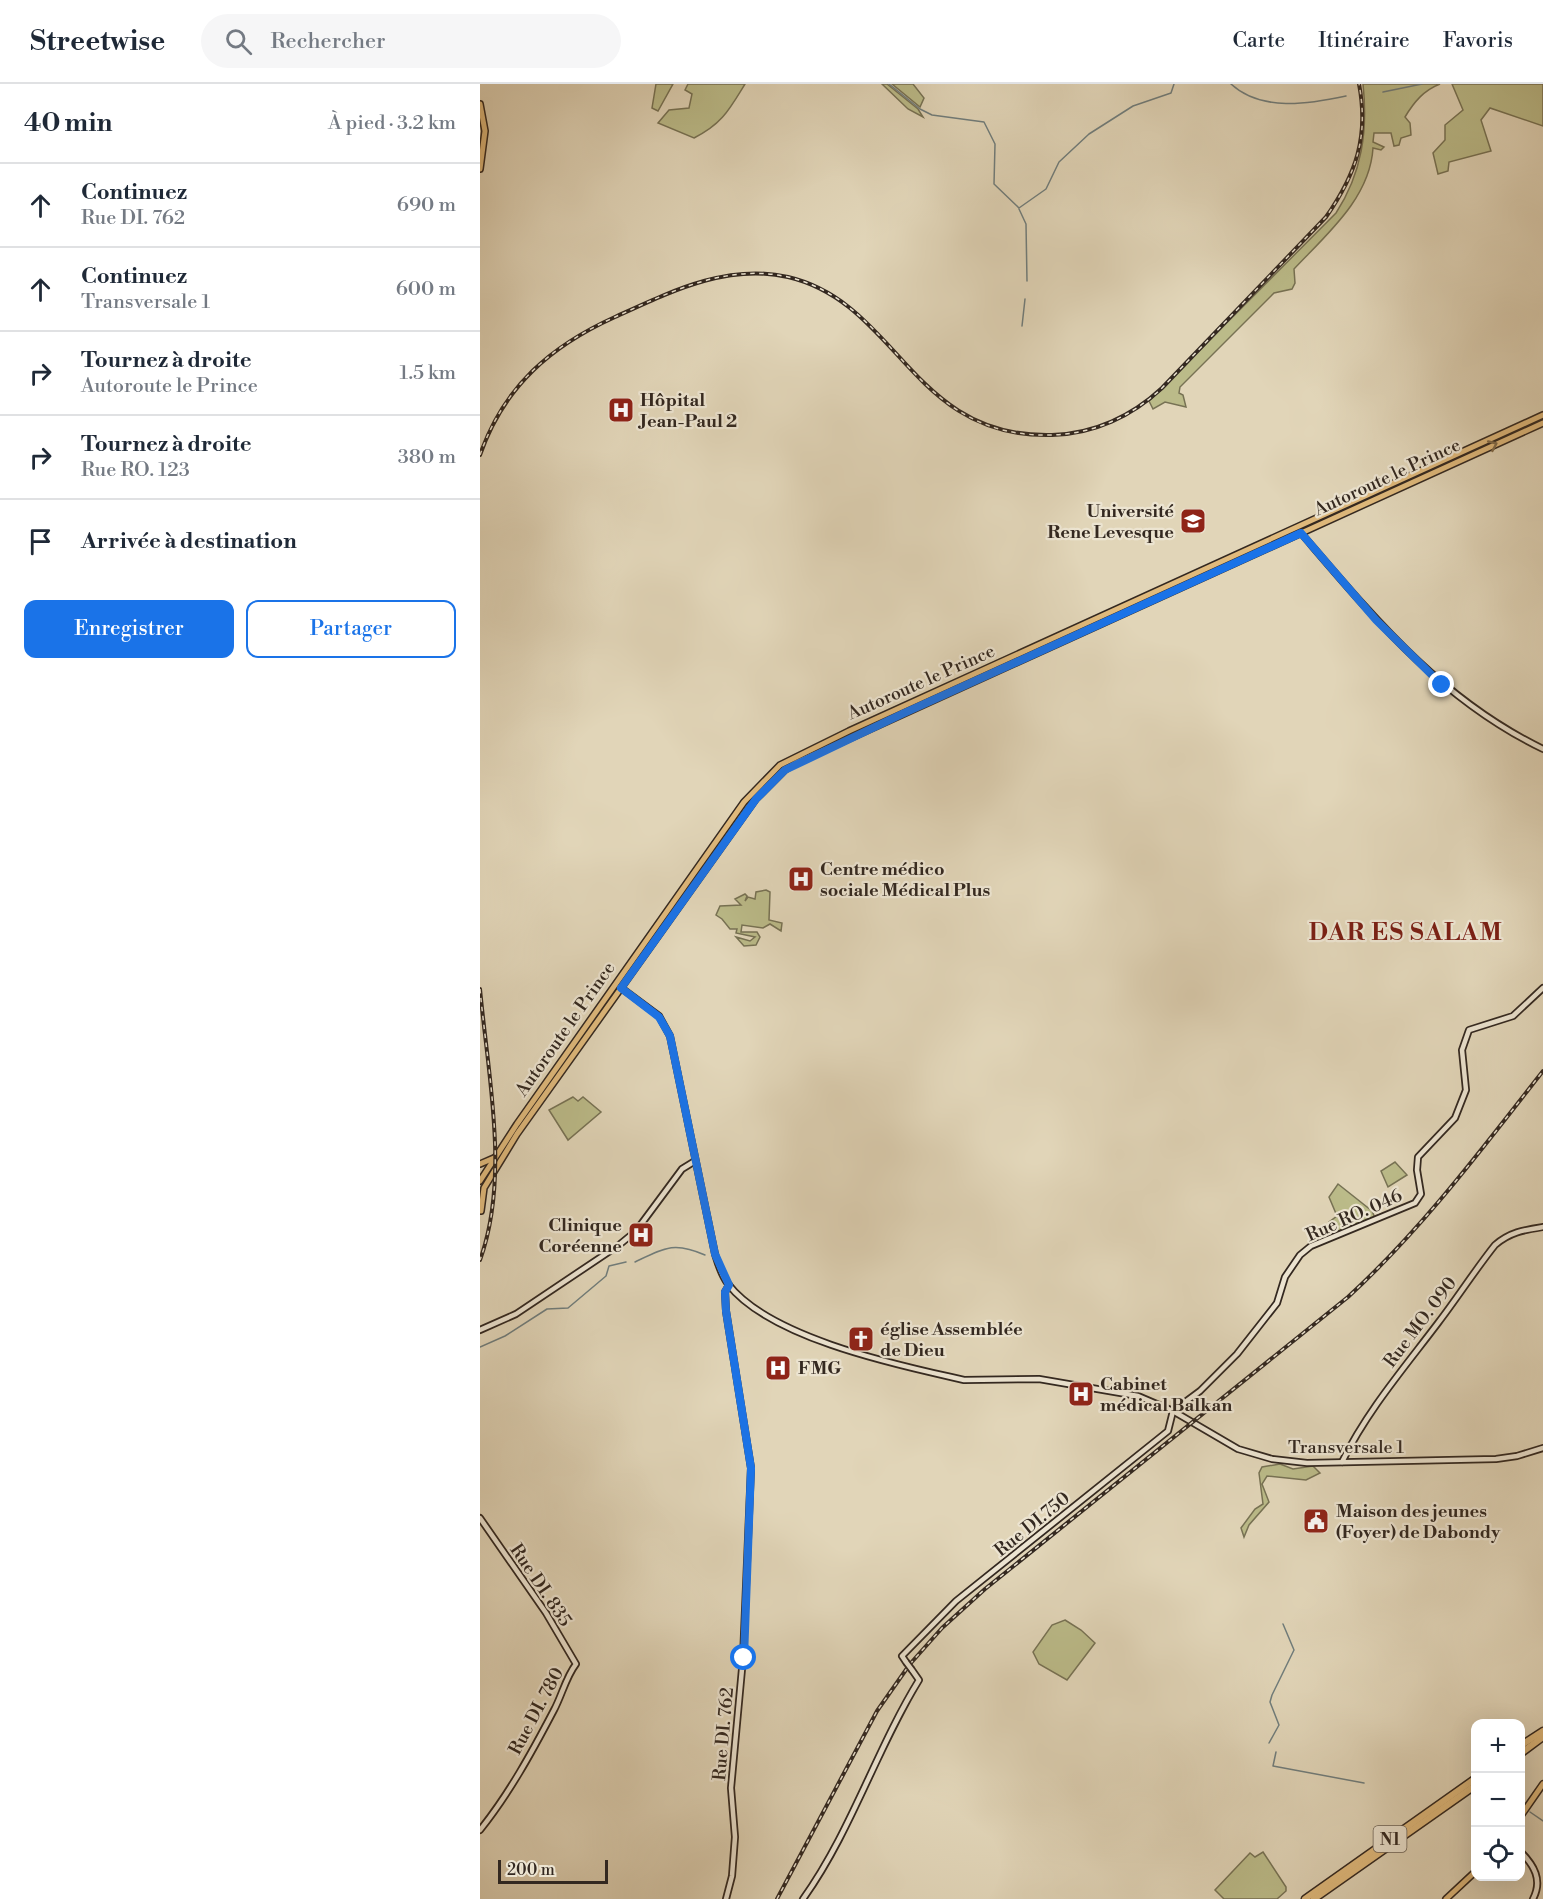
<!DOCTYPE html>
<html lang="fr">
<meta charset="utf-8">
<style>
body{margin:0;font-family:"Libre Bodoni",serif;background:#f6f6f7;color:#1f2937}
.controls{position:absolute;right:18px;bottom:18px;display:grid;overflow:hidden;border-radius:12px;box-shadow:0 6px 24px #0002}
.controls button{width:54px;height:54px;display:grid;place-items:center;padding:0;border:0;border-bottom:2px solid #e0e1e3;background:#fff;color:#1f2937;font:30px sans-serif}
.scale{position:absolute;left:18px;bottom:15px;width:110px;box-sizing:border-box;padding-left:6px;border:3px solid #332820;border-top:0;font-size:16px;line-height:21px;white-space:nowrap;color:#332820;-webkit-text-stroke:4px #ece4d1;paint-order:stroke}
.stop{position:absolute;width:18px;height:18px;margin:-14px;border:4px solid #1a73e8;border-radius:50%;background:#fff}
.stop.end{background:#1a73e8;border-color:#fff;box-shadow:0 2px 6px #0008}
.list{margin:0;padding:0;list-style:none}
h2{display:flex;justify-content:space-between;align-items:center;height:78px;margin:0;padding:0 24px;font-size:26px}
h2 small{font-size:20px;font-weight:400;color:#747a83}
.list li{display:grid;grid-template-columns:39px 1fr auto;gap:18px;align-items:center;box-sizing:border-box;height:84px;padding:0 24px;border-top:2px solid #e0e1e3}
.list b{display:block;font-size:22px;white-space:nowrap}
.list p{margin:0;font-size:20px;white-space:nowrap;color:#747a83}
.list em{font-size:20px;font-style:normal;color:#747a83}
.actions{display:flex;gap:12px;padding:18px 24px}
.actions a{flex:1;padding:14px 0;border:2px solid #1a73e8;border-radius:12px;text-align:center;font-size:21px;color:#1a73e8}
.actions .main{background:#1a73e8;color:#fff}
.icon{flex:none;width:33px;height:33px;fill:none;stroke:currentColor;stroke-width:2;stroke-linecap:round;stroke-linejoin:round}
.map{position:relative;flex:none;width:1063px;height:1815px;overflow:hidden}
header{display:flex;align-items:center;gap:36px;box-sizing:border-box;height:84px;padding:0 30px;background:#fff;border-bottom:2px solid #e0e1e3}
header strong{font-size:28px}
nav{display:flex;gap:33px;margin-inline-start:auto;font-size:21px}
.search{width:420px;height:54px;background:#f6f6f7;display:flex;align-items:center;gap:15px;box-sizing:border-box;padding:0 21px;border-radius:33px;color:#747a83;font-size:22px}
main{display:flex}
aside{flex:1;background:#fff}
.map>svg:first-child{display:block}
.green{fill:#bbbb89;stroke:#777254;stroke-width:1.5}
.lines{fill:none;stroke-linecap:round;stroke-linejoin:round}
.stream{stroke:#707d7c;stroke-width:1.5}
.secondary-casing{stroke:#332820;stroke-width:8}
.primary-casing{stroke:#332820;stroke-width:8}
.highway-casing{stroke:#332820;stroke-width:9}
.secondary{stroke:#ece4d1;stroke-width:4.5}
.primary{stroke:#e0ba7c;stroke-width:5}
.highway{stroke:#e0ba7c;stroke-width:6}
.rail-casing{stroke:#332820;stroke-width:4}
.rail{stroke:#ece4d1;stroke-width:1.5;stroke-dasharray:4.5;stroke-linecap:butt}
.secondary-bridge-casing{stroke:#332820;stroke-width:8;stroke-linecap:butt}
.secondary-bridge{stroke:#ece4d1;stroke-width:4.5}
.oneway{stroke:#816a49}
.route{stroke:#1a73e8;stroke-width:8}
.labels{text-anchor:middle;stroke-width:4.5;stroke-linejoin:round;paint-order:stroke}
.shield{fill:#ece4d1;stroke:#6a6055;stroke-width:1.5}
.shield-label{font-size:16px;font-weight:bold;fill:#332820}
.poi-label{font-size:18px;font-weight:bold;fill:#332820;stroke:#ece4d1;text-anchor:start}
.street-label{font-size:18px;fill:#332820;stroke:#ece4d1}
.district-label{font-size:24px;font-weight:bold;letter-spacing:1.5px;fill:#7a1f14;stroke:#ece4d1}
</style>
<header>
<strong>Streetwise</strong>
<div class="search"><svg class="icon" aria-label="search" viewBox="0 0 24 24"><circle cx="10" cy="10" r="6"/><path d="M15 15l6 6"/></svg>Rechercher</div>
<nav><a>Carte</a><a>Itinéraire</a><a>Favoris</a></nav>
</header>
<main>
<aside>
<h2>40 min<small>À pied · 3.2 km</small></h2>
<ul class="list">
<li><svg class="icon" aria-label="ahead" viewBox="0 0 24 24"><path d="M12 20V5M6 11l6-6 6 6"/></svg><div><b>Continuez</b><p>Rue DI. 762</p></div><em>690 m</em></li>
<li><svg class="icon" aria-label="ahead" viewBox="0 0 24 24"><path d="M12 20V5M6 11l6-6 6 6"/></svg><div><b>Continuez</b><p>Transversale 1</p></div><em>600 m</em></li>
<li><svg class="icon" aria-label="right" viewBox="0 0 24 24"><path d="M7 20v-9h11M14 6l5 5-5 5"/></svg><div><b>Tournez à droite</b><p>Autoroute le Prince</p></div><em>1.5 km</em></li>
<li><svg class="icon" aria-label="right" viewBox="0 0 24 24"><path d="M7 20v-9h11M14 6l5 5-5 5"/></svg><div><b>Tournez à droite</b><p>Rue RO. 123</p></div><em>380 m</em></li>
<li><svg class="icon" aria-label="arrive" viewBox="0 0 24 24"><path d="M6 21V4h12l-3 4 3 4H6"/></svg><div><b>Arrivée à destination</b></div></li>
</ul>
<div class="actions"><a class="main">Enregistrer</a><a>Partager</a></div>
</aside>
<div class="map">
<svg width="1063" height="1815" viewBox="0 0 1063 1815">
<rect width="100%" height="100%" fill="#e1d5b8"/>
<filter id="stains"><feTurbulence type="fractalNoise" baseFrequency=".00333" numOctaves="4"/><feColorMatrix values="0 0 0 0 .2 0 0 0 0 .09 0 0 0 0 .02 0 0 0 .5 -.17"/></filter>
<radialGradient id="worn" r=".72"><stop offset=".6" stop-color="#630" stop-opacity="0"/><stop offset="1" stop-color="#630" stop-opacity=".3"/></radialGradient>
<!-- green -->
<g class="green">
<polygon points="176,0 193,0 178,27 172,24"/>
<path d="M 208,0 L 265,0 C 249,26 242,40 214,54 L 178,39 L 189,26 L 209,24 L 212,10 L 205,6 Z"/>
<polygon points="402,0 407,0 438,25 443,33 428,25"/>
<polygon points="412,0 433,0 444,14 440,23"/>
<path d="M 883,0 L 960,0 C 944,6 934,18 925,33 L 930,39 L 931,51 L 921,54 L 919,61 L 914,62 L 911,49 L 894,49 L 893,58 L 904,63 L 901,66 L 893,64 C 890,114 847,150 814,185 L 815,199 L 812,205 L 794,209 L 700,303 L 699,309 L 703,311 L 706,323 L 685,318 L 673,325 L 669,317 L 856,129 C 882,89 888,47 883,0 Z"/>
<polygon points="972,0 1063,0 1063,42 1010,24 1001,36 1011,67 969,78 968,87 958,90 953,69 965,56 965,41 983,26"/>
<polygon points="286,806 290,808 289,836 302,839 301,847 290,840 283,844 262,841 261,848 277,848 280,853 276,861 264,862 256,853 270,857 275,853 256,849 257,845 250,845 242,835 236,831 240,822 261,821 255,815 265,810 267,812 265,817 268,813 275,815 276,808"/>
<polygon points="93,1013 98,1017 103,1013 121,1028 88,1056 69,1026"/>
<polygon points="915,1078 927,1091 908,1103 901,1087"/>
<polygon points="858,1100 892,1127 895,1134 855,1148 849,1138 857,1132 849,1113"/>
<polygon points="800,1380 813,1385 833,1382 840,1389 826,1396 787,1392 782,1400 789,1418 769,1441 764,1453 761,1444 775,1425 783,1420 779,1389 782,1383"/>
<polygon points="585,1536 601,1546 615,1559 587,1596 559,1580 553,1568 572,1541"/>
<polygon points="783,1768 806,1803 806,1807 797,1815 744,1815 735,1806 770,1769 775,1773"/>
</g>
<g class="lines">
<!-- stream -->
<g class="stream">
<polyline points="409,0 440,25 452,31 504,38 515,60 514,100 539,124 566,105 579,78 609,50 653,22 691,9 694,0"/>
<path d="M 751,0 C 781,28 829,20 866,12"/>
<polyline points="903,8 942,0"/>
<polyline points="539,125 546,140 547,197"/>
<polyline points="542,242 545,215"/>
<path d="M 155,1178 C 184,1164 194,1157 225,1171"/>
<polyline points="0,1263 25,1252 67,1225 88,1224 126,1192 129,1182 146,1178"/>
<polyline points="789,1659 799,1641 790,1618 792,1611 814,1566 803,1540"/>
<polyline points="796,1668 793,1682 884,1699"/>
<polyline points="1040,1722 1041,1722"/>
<polyline points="1050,1728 1063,1737"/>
</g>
<!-- secondary casing -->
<g class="secondary-casing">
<g id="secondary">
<path d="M 821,449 C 894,534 960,615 1063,665"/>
<path d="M 140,903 L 179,932 L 190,952 L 235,1170 C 238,1180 241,1191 248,1200 C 288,1252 408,1279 471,1293 L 484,1296 L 559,1295 L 658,1312 L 693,1327 L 758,1365 L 792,1375 L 827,1379 L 1016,1375 L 1037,1372 L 1063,1364"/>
<polyline points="0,1246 36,1230 139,1161 156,1147 202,1085 215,1077"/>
<path d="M 862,1378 C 887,1327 924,1284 958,1239 C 978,1213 995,1186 1015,1161 C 1030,1148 1044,1146 1063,1143"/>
<path d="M 0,1434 L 66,1529 L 96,1580 C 86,1593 82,1611 74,1626 C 52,1668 29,1710 0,1746"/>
<polyline points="426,1578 422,1572 476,1517 688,1347 693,1327 720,1307 757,1270 797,1219 805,1193 820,1171 831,1162 935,1119 941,1110 937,1086 938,1073 975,1034 986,1006 982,966 989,946 1033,932 1063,904"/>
<path d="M 1040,1767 C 1054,1781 1063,1796 1053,1815"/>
<polyline points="246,1815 252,1792 255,1753 251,1704 263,1574 271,1384 246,1227 245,1208 249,1201"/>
<path d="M 323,1815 C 371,1748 396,1666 439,1596 L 432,1586"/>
</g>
</g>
<!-- primary casing -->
<g class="primary-casing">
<g id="primary">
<polyline points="0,20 5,47 0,85"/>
<polyline points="0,1080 14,1074"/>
<polyline points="0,1097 37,1040 264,718 300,681 369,647 1063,331"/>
<polyline points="1,1127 4,1104 37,1050 276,715 305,686 316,679 1063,339"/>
<polyline points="1040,1733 1063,1700"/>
<polyline points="966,1815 996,1787"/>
</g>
</g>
<!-- highway casing -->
<g class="highway-casing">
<g id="highway">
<polyline points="1040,1662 1063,1647"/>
<polyline points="1040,1670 1063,1653"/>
<polyline points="825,1815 996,1694"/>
<polyline points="834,1815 996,1701"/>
</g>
</g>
<!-- secondary -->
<use href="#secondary" class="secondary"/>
<!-- primary -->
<use href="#primary" class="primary"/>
<!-- highway -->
<use href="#highway" class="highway"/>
<!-- rail casing -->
<g class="rail-casing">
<g id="rail">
<path d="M 0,371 C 24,302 71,262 135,233 C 190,208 247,179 308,193 C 419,219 431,355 572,351 C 614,350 652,332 682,304 L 846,133 C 876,90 889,53 879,0"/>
<path d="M 0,905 C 8,992 30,1093 0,1176"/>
<path d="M 297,1815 L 397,1627 L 430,1580 L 462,1544 L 505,1505 L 868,1213 C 942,1145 1001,1066 1063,987"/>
</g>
</g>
<!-- rail -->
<use href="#rail" class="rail"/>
<!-- secondary-bridge casing -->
<g class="secondary-bridge-casing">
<polyline id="secondary-bridge" points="426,1578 432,1586"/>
</g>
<!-- secondary-bridge -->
<use href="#secondary-bridge" class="secondary-bridge"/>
</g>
<!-- one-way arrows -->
<defs><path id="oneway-chevron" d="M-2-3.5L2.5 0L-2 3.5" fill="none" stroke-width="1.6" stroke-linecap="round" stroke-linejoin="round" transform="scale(1.5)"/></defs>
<use class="oneway" href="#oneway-chevron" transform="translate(1013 361) rotate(-24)"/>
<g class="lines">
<!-- route -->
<polyline class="route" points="264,1574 271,1384 246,1227 245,1208 249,1201 235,1170 190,952 179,933 141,904 276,715 305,686 422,630 821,449 896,536 962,601"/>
</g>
<!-- icons -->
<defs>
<g id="hospital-square" transform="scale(1.35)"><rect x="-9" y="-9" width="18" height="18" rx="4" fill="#8f2418" stroke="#ece4d1"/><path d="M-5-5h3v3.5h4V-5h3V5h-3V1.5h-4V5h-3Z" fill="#fff"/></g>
<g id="university-square" transform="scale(1.35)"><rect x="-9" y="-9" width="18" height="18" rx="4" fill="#8f2418" stroke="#ece4d1"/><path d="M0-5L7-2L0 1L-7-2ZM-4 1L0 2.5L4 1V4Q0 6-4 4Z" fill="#fff"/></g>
<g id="church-square" transform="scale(1.35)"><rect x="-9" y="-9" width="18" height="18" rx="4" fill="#8f2418" stroke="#ece4d1"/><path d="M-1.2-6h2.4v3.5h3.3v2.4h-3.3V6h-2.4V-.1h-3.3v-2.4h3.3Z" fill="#fff"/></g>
<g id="civic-square" transform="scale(1.35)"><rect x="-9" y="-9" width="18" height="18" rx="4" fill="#8f2418" stroke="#ece4d1"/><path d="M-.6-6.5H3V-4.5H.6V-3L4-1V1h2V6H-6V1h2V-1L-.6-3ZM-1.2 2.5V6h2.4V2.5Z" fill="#fff"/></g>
</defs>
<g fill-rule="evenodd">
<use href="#hospital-square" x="141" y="326"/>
<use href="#university-square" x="713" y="437"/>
<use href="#hospital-square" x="321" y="795"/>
<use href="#hospital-square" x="161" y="1151"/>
<use href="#church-square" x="381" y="1255"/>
<use href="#hospital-square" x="298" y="1284"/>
<use href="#hospital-square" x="601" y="1310"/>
<use href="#civic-square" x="836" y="1437"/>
</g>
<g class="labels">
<!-- shield labels -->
<rect class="shield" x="893.5" y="1742" width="33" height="26" rx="4.5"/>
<g class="shield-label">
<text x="910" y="1761">N1</text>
</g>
<!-- poi labels -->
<g class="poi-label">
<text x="160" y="322">Hôpital<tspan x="160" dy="21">Jean-Paul 2</tspan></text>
<text x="694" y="433" text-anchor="end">Université<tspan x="694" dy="21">Rene Levesque</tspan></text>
<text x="340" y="791">Centre médico<tspan x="340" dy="21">sociale Médical Plus</tspan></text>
<text x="142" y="1147" text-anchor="end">Clinique<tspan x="142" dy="21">Coréenne</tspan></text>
<text x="400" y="1251">église Assemblée<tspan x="400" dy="21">de Dieu</tspan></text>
<text x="318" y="1290">FMG</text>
<text x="620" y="1306">Cabinet<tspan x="620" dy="21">médical Balkan</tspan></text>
<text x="856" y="1433">Maison des jeunes<tspan x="856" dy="21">(Foyer) de Dabondy</tspan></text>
</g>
<!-- street labels -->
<g class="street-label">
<text transform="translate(907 393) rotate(-25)" y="6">Autoroute le Prince</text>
<text transform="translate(441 598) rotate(-24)" y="6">Autoroute le Prince</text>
<text transform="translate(85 945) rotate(-55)" y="6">Autoroute le Prince</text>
<text transform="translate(874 1131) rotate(-24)" y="6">Rue RO. 046</text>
<text transform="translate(940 1238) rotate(-53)" y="6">Rue MO. 090</text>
<text x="866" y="1369">Transversale 1</text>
<text transform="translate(552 1440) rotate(-39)" y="6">Rue DI.750</text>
<text transform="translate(61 1501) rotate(56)" y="6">Rue DI. 835</text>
<text transform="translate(56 1627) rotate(-62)" y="6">Rue DI. 780</text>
<text transform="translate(243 1650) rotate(-85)" y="6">Rue DI. 762</text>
</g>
<!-- district labels -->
<g class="district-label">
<text x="926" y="856">DAR ES SALAM</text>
</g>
</g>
<rect width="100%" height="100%" filter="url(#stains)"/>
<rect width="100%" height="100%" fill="url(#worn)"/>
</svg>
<div class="controls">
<button>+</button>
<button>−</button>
<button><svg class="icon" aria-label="locate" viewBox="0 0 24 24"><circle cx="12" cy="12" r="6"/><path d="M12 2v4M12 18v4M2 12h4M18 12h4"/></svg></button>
</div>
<div class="scale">200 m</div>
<div class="stop" style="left:264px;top:1574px"></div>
<div class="stop end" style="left:962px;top:601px"></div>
</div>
</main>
